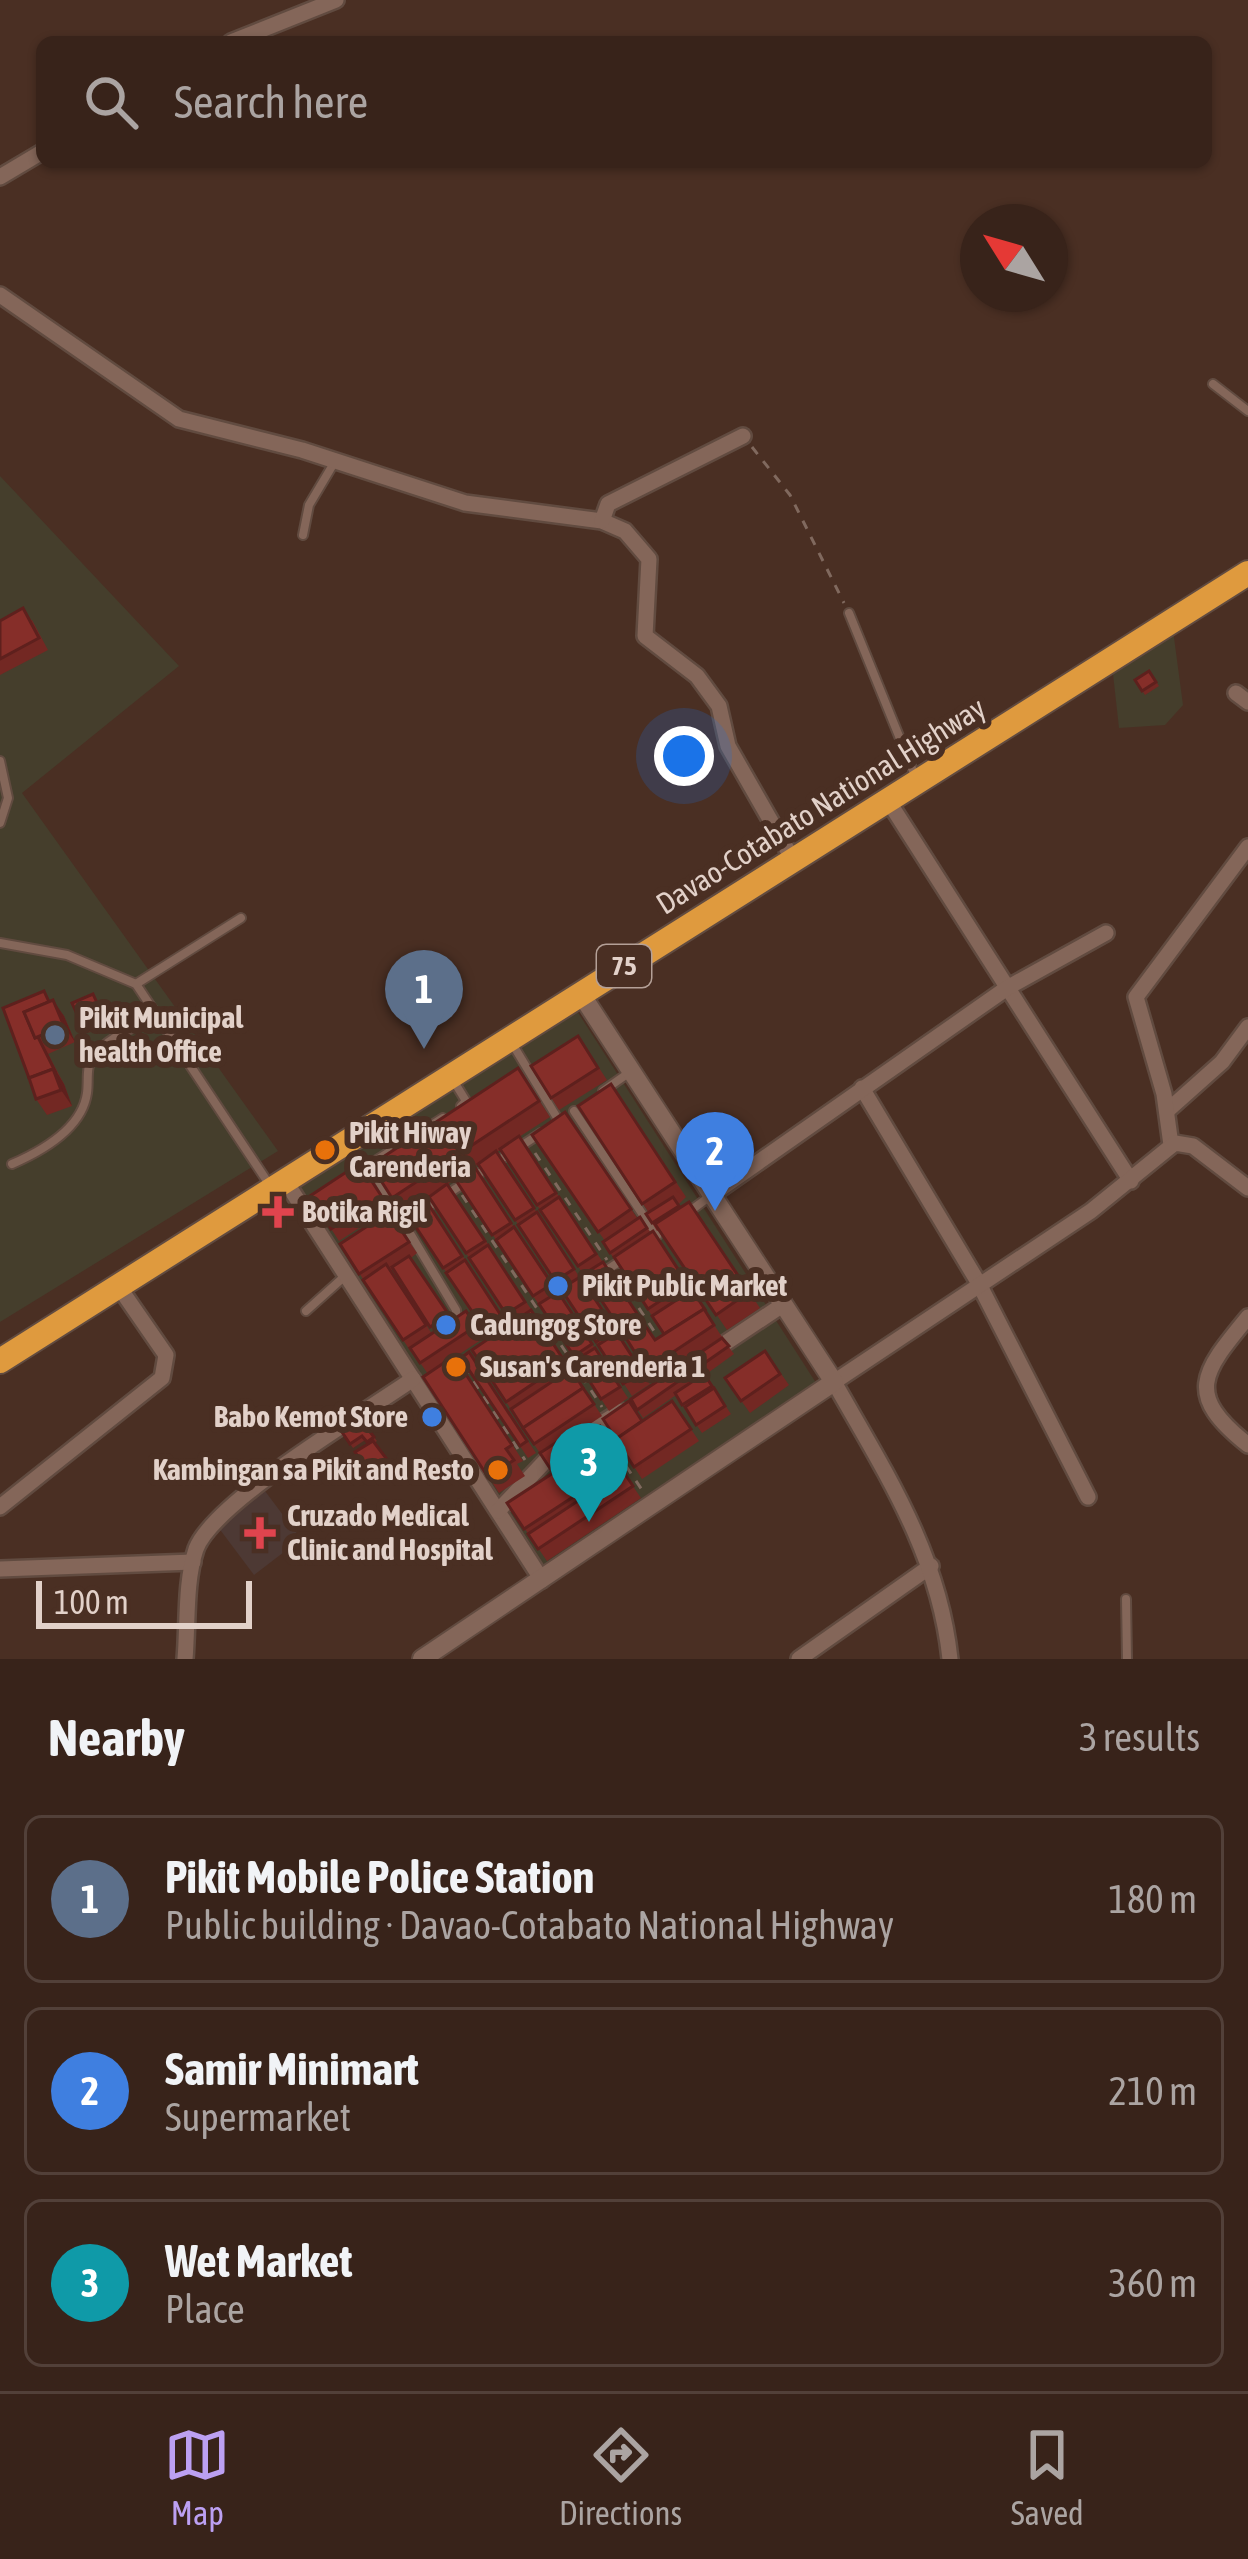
<!DOCTYPE html>
<meta charset="utf-8">
<style>
body{margin:0;font-family:"Asap Condensed",sans-serif;background:#432f27;color:#f1f3f6}
.compass{position:absolute;left:960px;top:204px;width:108px;height:108px;border-radius:50%;background:#38231a;box-shadow:0 3px 9px #0004;rotate:307deg}
.scale{position:absolute;left:36px;bottom:30px;width:216px;box-sizing:border-box;padding-left:12px;border:6px solid #e2d1c9;border-top:0;font-size:33px;line-height:42px;white-space:nowrap;color:#e2d1c9;-webkit-text-stroke:9px #4a2f23;paint-order:stroke}
.you{position:absolute;left:684px;top:756px;width:42px;height:42px;margin:-30px;border:9px solid #fff;border-radius:50%;background:#1a73e8;box-shadow:0 0 0 18px #1a73e833}
.badge{display:grid;place-items:center;width:78px;height:78px;border-radius:50%;background:#bca0f2;color:#fff;font-size:39px;font-weight:700}
.pin{position:absolute;translate:-50% -99px;filter:drop-shadow(0 3px 6px #0008)}
.pin::after{content:'';position:absolute;top:63px;width:42px;height:36px;background:inherit;clip-path:polygon(0 0,100% 0,50% 100%)}
.list{margin:0;padding:0;list-style:none}
h2{display:flex;justify-content:space-between;align-items:center;height:156px;margin:0;padding:0 48px;font-size:51px}
h2 small{font-size:39px;font-weight:400;color:#aba4a2}
.list li{display:grid;grid-template-columns:78px 1fr auto;gap:36px;align-items:center;box-sizing:border-box;height:168px;margin:0 24px 24px;padding:0 24px;border:3px solid #524039;border-radius:18px}
.list b{display:block;font-size:45px;white-space:nowrap}
.list p{margin:0;font-size:39px;white-space:nowrap;color:#aba4a2}
.list em{font-size:39px;font-style:normal;color:#aba4a2}
.icon{flex:none;width:66px;height:66px;fill:none;stroke:currentColor;stroke-width:2;stroke-linecap:round;stroke-linejoin:round}
.map{position:relative;flex:none;width:1248px;height:1659px;overflow:hidden}
.search{position:absolute;background:#38231a;box-shadow:0 3px 9px #0004;left:36px;right:36px;top:36px;height:132px;display:flex;align-items:center;gap:30px;box-sizing:border-box;padding:0 42px;border-radius:18px;color:#aba4a2;font-size:45px}
.sheet{height:732px;background:#38231a}
nav{display:flex;justify-content:space-around;align-items:center;box-sizing:border-box;height:168px;border-top:3px solid #524039;background:#38231a;font-size:33px;color:#aba4a2}
nav a{display:grid;justify-items:center;gap:6px}
nav .on{color:#bca0f2}
.map>svg:first-child{display:block}
.commercial{fill:#453e2c}
.medical{fill:#4d3934}
.lines{fill:none;stroke-linecap:round;stroke-linejoin:round}
.service-casing{stroke:#614b40;stroke-width:12}
.minor-casing{stroke:#614b40;stroke-width:20}
.tertiary-casing{stroke:#614b40;stroke-width:22}
.trunk-casing{stroke:#614b40;stroke-width:28}
.path{stroke:#80695e;stroke-width:3;stroke-dasharray:9 9;stroke-linecap:butt}
.service{stroke:#846659;stroke-width:8}
.minor{stroke:#846659;stroke-width:15}
.tertiary{stroke:#846659;stroke-width:18}
.trunk{stroke:#df9a3e;stroke-width:24}
.wall{fill:#732823;fill-rule:evenodd}
.shaded-wall{fill:#5e201d}
.building{fill:#862e29;stroke:#5e201d;stroke-width:3}
.service-dot{fill:#5c6f8a;stroke:#4a2f23;stroke-width:4.5}
.food-dot{fill:#e8710a;stroke:#4a2f23;stroke-width:4.5}
.health-dot{fill:#e0444e;stroke:#4a2f23;stroke-width:4.5}
.shop-dot{fill:#3f7fe0;stroke:#4a2f23;stroke-width:4.5}
.labels{text-anchor:middle;stroke-width:12;stroke-linejoin:round;paint-order:stroke}
.shield{fill:#4a2f23;stroke:#b4a097;stroke-width:3}
.shield-label{font-size:27px;font-weight:bold;fill:#e2d1c9}
.street-label{font-size:30px;fill:#e2d1c9;stroke:#4a2f23}
.poi-label{font-size:30px;font-weight:bold;fill:#e2d1c9;stroke:#4a2f23;text-anchor:start}
</style>
<div class="map">
<svg width="1248" height="1659" viewBox="0 0 1248 1659">
<rect width="100%" height="100%" fill="#4a2f23"/>
<!-- commercial -->
<g class="commercial">
<polygon points="0,476 179,666 22,793 278,1151 0,1322"/>
<polygon points="1173,630 1183,705 1165,725 1119,728 1112,665"/>
<polygon points="577,1011 818,1386 546,1568 298,1186"/>
</g>
<!-- medical -->
<polygon class="medical" points="265,1491 301,1539 254,1575 218,1527"/>
<g class="lines">
<!-- service casing -->
<g class="service-casing">
<g id="service">
<polyline points="1213,384 1248,411"/>
<polyline points="303,535 309,505 334,463"/>
<polyline points="849,613 916,778"/>
<polyline points="0,761 8,798 0,823"/>
<polyline points="0,943 67,955 136,984 269,1184"/>
<polyline points="136,984 241,918"/>
<polyline points="513,1045 559,1121"/>
<polyline points="453,1080 466,1101 461,1106"/>
<polyline points="603,1091 630,1072"/>
<polyline points="574,1111 657,1236"/>
<polyline points="443,1118 369,1165 456,1310 457,1324"/>
<polyline points="379,1125 395,1149"/>
<path d="M 12,1164 C 42,1151 82,1129 87,1093 C 89,1079 85,1067 94,1056 C 109,1036 138,1026 159,1014"/>
<polyline points="423,1210 541,1133"/>
<polyline points="686,1214 713,1194"/>
<polyline points="578,1289 625,1258"/>
<polyline points="306,1311 345,1276"/>
<polyline points="1126,1599 1127,1659"/>
</g>
</g>
<!-- minor casing -->
<g class="minor-casing">
<g id="minor">
<polyline points="231,42 336,0"/>
<polyline points="0,177 42,152"/>
<polyline points="0,295 179,419 302,450 465,503 602,521 625,531 649,559 645,636 697,676 719,706 728,746 792,858"/>
<polyline points="602,521 608,504 743,436"/>
<polyline points="1236,693 1248,702"/>
<polyline points="887,799 1131,1181"/>
<polyline points="862,1088 978,1282 1088,1497"/>
<polyline points="1167,1111 1222,1062 1248,1027"/>
<polyline points="1171,1145 1164,1094 1136,997 1248,847"/>
<polyline points="286,1182 542,1580"/>
<polyline points="713,1194 1007,988 1106,933"/>
<path d="M 1248,1317 C 1202,1373 1184,1394 1248,1445"/>
<polyline points="712,1352 784,1304"/>
<polyline points="0,1507 162,1378 166,1355 119,1287"/>
<polyline points="498,1511 550,1456 621,1411"/>
<polyline points="0,1569 193,1562"/>
<path d="M 185,1659 C 188,1624 185,1582 196,1549 C 214,1501 366,1412 413,1379"/>
<polyline points="799,1659 931,1566"/>
<path d="M 950,1659 C 939,1554 885,1472 834,1382 L 1091,1211 L 1175,1143 L 1193,1146 L 1248,1188"/>
</g>
</g>
<!-- tertiary casing -->
<g class="tertiary-casing">
<polyline id="tertiary" points="422,1659 834,1382 581,994"/>
</g>
<!-- trunk casing -->
<g class="trunk-casing">
<polyline id="trunk" points="0,1361 1248,573"/>
</g>
<!-- path -->
<g class="path">
<polyline points="752,447 790,495 844,603"/>
<polyline points="535,1153 607,1260"/>
<polyline points="462,1195 602,1407"/>
<polyline points="619,1278 660,1340"/>
<polyline points="464,1366 525,1460"/>
<polyline points="616,1451 642,1490"/>
</g>
<!-- service -->
<use href="#service" class="service"/>
<!-- minor -->
<use href="#minor" class="minor"/>
<!-- tertiary -->
<use href="#tertiary" class="tertiary"/>
<!-- trunk -->
<use href="#trunk" class="trunk"/>
</g>
<!-- wall -->
<g class="wall">
<polygon points="32,620 48,650 0,675 0,621"/>
<polygon points="1149,671 1159,686 1145,695 1135,680"/>
<polygon points="93,994 108,1024 87,1033 82,1025"/>
<polygon points="51,1001 64,1016 75,1042 48,1054 64,1084 72,1106 47,1115 36,1099 3,1008"/>
<polygon points="578,1036 607,1080 559,1110 531,1066"/>
<path d="M 518,1068 L 550,1117 L 519,1137 L 655,1340 L 664,1334 L 603,1242 L 605,1241 L 532,1135 L 565,1112 L 638,1219 L 640,1217 L 651,1233 L 661,1243 L 722,1337 L 655,1381 L 500,1150 L 497,1152 L 650,1384 L 632,1396 L 478,1164 L 474,1167 L 628,1398 L 609,1411 L 456,1179 L 448,1184 L 602,1416 L 578,1432 L 590,1449 L 595,1445 L 587,1434 L 600,1426 L 608,1439 L 603,1443 L 641,1498 L 547,1561 L 507,1503 L 553,1473 L 472,1350 L 490,1338 L 406,1212 L 403,1214 L 371,1165 ZM 429,1197 L 512,1323 L 508,1325 L 425,1199 L 410,1209 Z"/>
<polygon points="611,1084 686,1197 678,1205 680,1207 689,1202 760,1308 727,1330 659,1230 657,1231 652,1223 649,1213 578,1106"/>
<polygon points="360,1163 390,1208 339,1241 310,1196"/>
<path d="M 389,1212 L 417,1253 L 411,1258 L 452,1320 L 466,1311 L 484,1338 L 455,1357 L 523,1461 L 517,1464 L 525,1476 L 499,1493 L 423,1377 L 428,1374 L 412,1351 L 411,1352 L 340,1244 ZM 393,1269 L 434,1332 L 432,1334 L 391,1271 Z"/>
<polygon points="722,1338 734,1354 705,1375 731,1414 702,1433 676,1395 643,1418 631,1399"/>
<polygon points="765,1351 789,1385 750,1413 725,1378"/>
<polygon points="469,1352 536,1453 528,1458 461,1358"/>
<polygon points="672,1401 699,1441 642,1479 603,1419 642,1421"/>
<polygon points="360,1419 377,1441 374,1443 394,1470 375,1481 355,1452 368,1444 365,1440 353,1448 342,1432"/>
</g>
<!-- shaded-wall -->
<g class="shaded-wall">
<polygon points="53,1000 64,1016 75,1042 64,1026"/>
<polygon points="46,1054 64,1084 72,1106 61,1090"/>
</g>
<!-- building -->
<g class="building">
<polygon points="23,608 39,638 0,659 0,621"/>
<polygon points="1149,671 1156,682 1142,691 1135,680"/>
<polygon points="44,991 49,1002 24,1012 35,1038 38,1037 56,1073 53,1069 29,1078 3,1008"/>
<polygon points="93,994 103,1016 82,1025 72,1003"/>
<polygon points="53,1000 64,1026 35,1038 24,1012"/>
<polygon points="578,1036 598,1068 551,1098 531,1066"/>
<polygon points="518,1068 539,1101 392,1198 371,1165"/>
<polygon points="53,1069 61,1090 36,1099 29,1078"/>
<polygon points="611,1084 675,1182 642,1204 578,1106"/>
<polygon points="565,1112 631,1209 598,1232 532,1135"/>
<polygon points="519,1136 556,1193 537,1205 500,1149"/>
<polygon points="496,1151 534,1208 515,1220 478,1164"/>
<polygon points="360,1163 382,1197 331,1229 310,1196"/>
<polygon points="474,1166 511,1223 492,1235 455,1179"/>
<polygon points="447,1184 485,1241 466,1253 429,1197"/>
<polygon points="559,1197 596,1254 578,1266 540,1210"/>
<polygon points="673,1197 679,1206 652,1223 646,1214"/>
<polygon points="425,1199 462,1256 443,1268 406,1212"/>
<polygon points="689,1202 749,1292 716,1315 655,1224"/>
<polygon points="389,1212 409,1242 359,1274 340,1244"/>
<polygon points="537,1212 574,1269 555,1281 518,1225"/>
<polygon points="640,1217 647,1228 610,1253 603,1242"/>
<polygon points="514,1227 552,1284 533,1296 496,1240"/>
<polygon points="653,1231 687,1283 648,1309 614,1257"/>
<polygon points="488,1245 525,1302 506,1314 469,1258"/>
<polygon points="409,1256 449,1315 430,1327 392,1267"/>
<polygon points="465,1260 502,1317 484,1329 446,1273"/>
<polygon points="603,1262 638,1315 619,1327 584,1274"/>
<polygon points="386,1264 426,1325 403,1340 363,1280"/>
<polygon points="580,1277 615,1329 596,1342 561,1289"/>
<polygon points="692,1290 706,1311 704,1309 664,1334 652,1316"/>
<polygon points="558,1292 592,1344 574,1356 539,1304"/>
<polygon points="704,1309 714,1325 646,1370 621,1330 640,1318 655,1340"/>
<polygon points="531,1310 565,1362 506,1402 472,1350"/>
<polygon points="466,1311 476,1326 420,1363 410,1348"/>
<polygon points="617,1333 642,1372 623,1384 598,1345"/>
<polygon points="722,1338 729,1346 637,1410 631,1399"/>
<polygon points="595,1348 620,1387 601,1399 576,1360"/>
<polygon points="765,1351 780,1374 741,1401 725,1378"/>
<polygon points="469,1352 527,1441 520,1446 461,1358"/>
<polygon points="454,1356 512,1445 506,1449 514,1460 488,1477 423,1377"/>
<polygon points="571,1369 583,1388 523,1428 511,1409"/>
<polygon points="704,1374 712,1386 682,1405 675,1393"/>
<polygon points="583,1388 594,1404 534,1444 523,1428"/>
<polygon points="714,1388 725,1406 696,1425 685,1407"/>
<polygon points="629,1401 642,1421 616,1439 603,1419"/>
<polygon points="672,1401 691,1429 634,1467 616,1439"/>
<polygon points="360,1419 374,1437 367,1442 362,1436 350,1444 342,1432"/>
<polygon points="600,1426 606,1435 594,1443 587,1434"/>
<polygon points="577,1429 589,1449 553,1473 540,1453"/>
<polygon points="373,1441 392,1466 372,1477 355,1452"/>
<polygon points="602,1441 619,1467 524,1529 507,1503"/>
<polygon points="623,1471 633,1486 538,1549 528,1534"/>
</g>
<!-- markers -->
<circle class="service-dot" cx="55" cy="1035" r="12"/>
<g class="food-dot">
<circle cx="325" cy="1150" r="12"/>
<circle cx="456" cy="1367" r="12"/>
<circle cx="498" cy="1470" r="12"/>
</g>
<g class="health-dot">
<path d="M272 1194h12v12h12v12h-12v12h-12v-12h-12v-12h12z"/>
<path d="M254 1515h12v12h12v12h-12v12h-12v-12h-12v-12h12z"/>
</g>
<g class="shop-dot">
<circle cx="558" cy="1286" r="12"/>
<circle cx="446" cy="1325" r="12"/>
<circle cx="432" cy="1417" r="12"/>
</g>
<g class="labels">
<!-- shield labels -->
<rect class="shield" x="597" y="945" width="54" height="42" rx="9"/>
<g class="shield-label">
<text x="624" y="975">75</text>
</g>
<!-- street labels -->
<g class="street-label">
<text transform="translate(821 806) rotate(-32)" y="10">Davao-Cotabato National Highway</text>
</g>
<!-- poi labels -->
<g class="poi-label">
<text x="79" y="1028">Pikit Municipal<tspan x="79" dy="34">health Office</tspan></text>
<text x="349" y="1143">Pikit Hiway<tspan x="349" dy="34">Carenderia</tspan></text>
<text x="302" y="1222">Botika Rigil</text>
<text x="582" y="1296">Pikit Public Market</text>
<text x="470" y="1335">Cadungog Store</text>
<text x="480" y="1377">Susan's Carenderia 1</text>
<text x="408" y="1427" text-anchor="end">Babo Kemot Store</text>
<text x="474" y="1480" text-anchor="end">Kambingan sa Pikit and Resto</text>
<text x="287" y="1526">Cruzado Medical<tspan x="287" dy="34">Clinic and Hospital</tspan></text>
</g>
</g>
</svg>
<svg class="compass" viewBox="-18 -18 36 36"><path d="M0-13l5 13h-10z" fill="#e53935"/><path d="M0 13l5-13h-10z" fill="#aba4a2"/></svg>
<div class="scale">100 m</div>
<div class="you"></div>
<div class="pin badge" style="left:424px;top:1049px;background:#5c6f8a">1</div>
<div class="pin badge" style="left:715px;top:1211px;background:#3f7fe0">2</div>
<div class="pin badge" style="left:589px;top:1522px;background:#0f9aa8">3</div>
<div class="search"><svg class="icon" aria-label="search" viewBox="0 0 24 24"><circle cx="10" cy="10" r="6"/><path d="M15 15l6 6"/></svg>Search here</div>
</div>
<section class="sheet">
<h2>Nearby<small>3 results</small></h2>
<ul class="list">
<li><span class="badge" style="background:#5c6f8a">1</span><div><b>Pikit Mobile Police Station</b><p>Public building · Davao-Cotabato National Highway</p></div><em>180 m</em></li>
<li><span class="badge" style="background:#3f7fe0">2</span><div><b>Samir Minimart</b><p>Supermarket</p></div><em>210 m</em></li>
<li><span class="badge" style="background:#0f9aa8">3</span><div><b>Wet Market</b><p>Place</p></div><em>360 m</em></li>
</ul>
</section>
<nav>
<a class="on"><svg class="icon" aria-label="map" viewBox="0 0 24 24"><path d="M3 6l6-2 6 2 6-2v14l-6 2-6-2-6 2zM9 4v14M15 6v14"/></svg>Map</a>
<a><svg class="icon" aria-label="directions" viewBox="0 0 24 24"><path d="M12 3l9 9-9 9-9-9zM9 14v-3h6M13 9l2 2-2 2"/></svg>Directions</a>
<a><svg class="icon" aria-label="saved" viewBox="0 0 24 24"><path d="M7 4h10v16l-5-4-5 4z"/></svg>Saved</a>
</nav>
